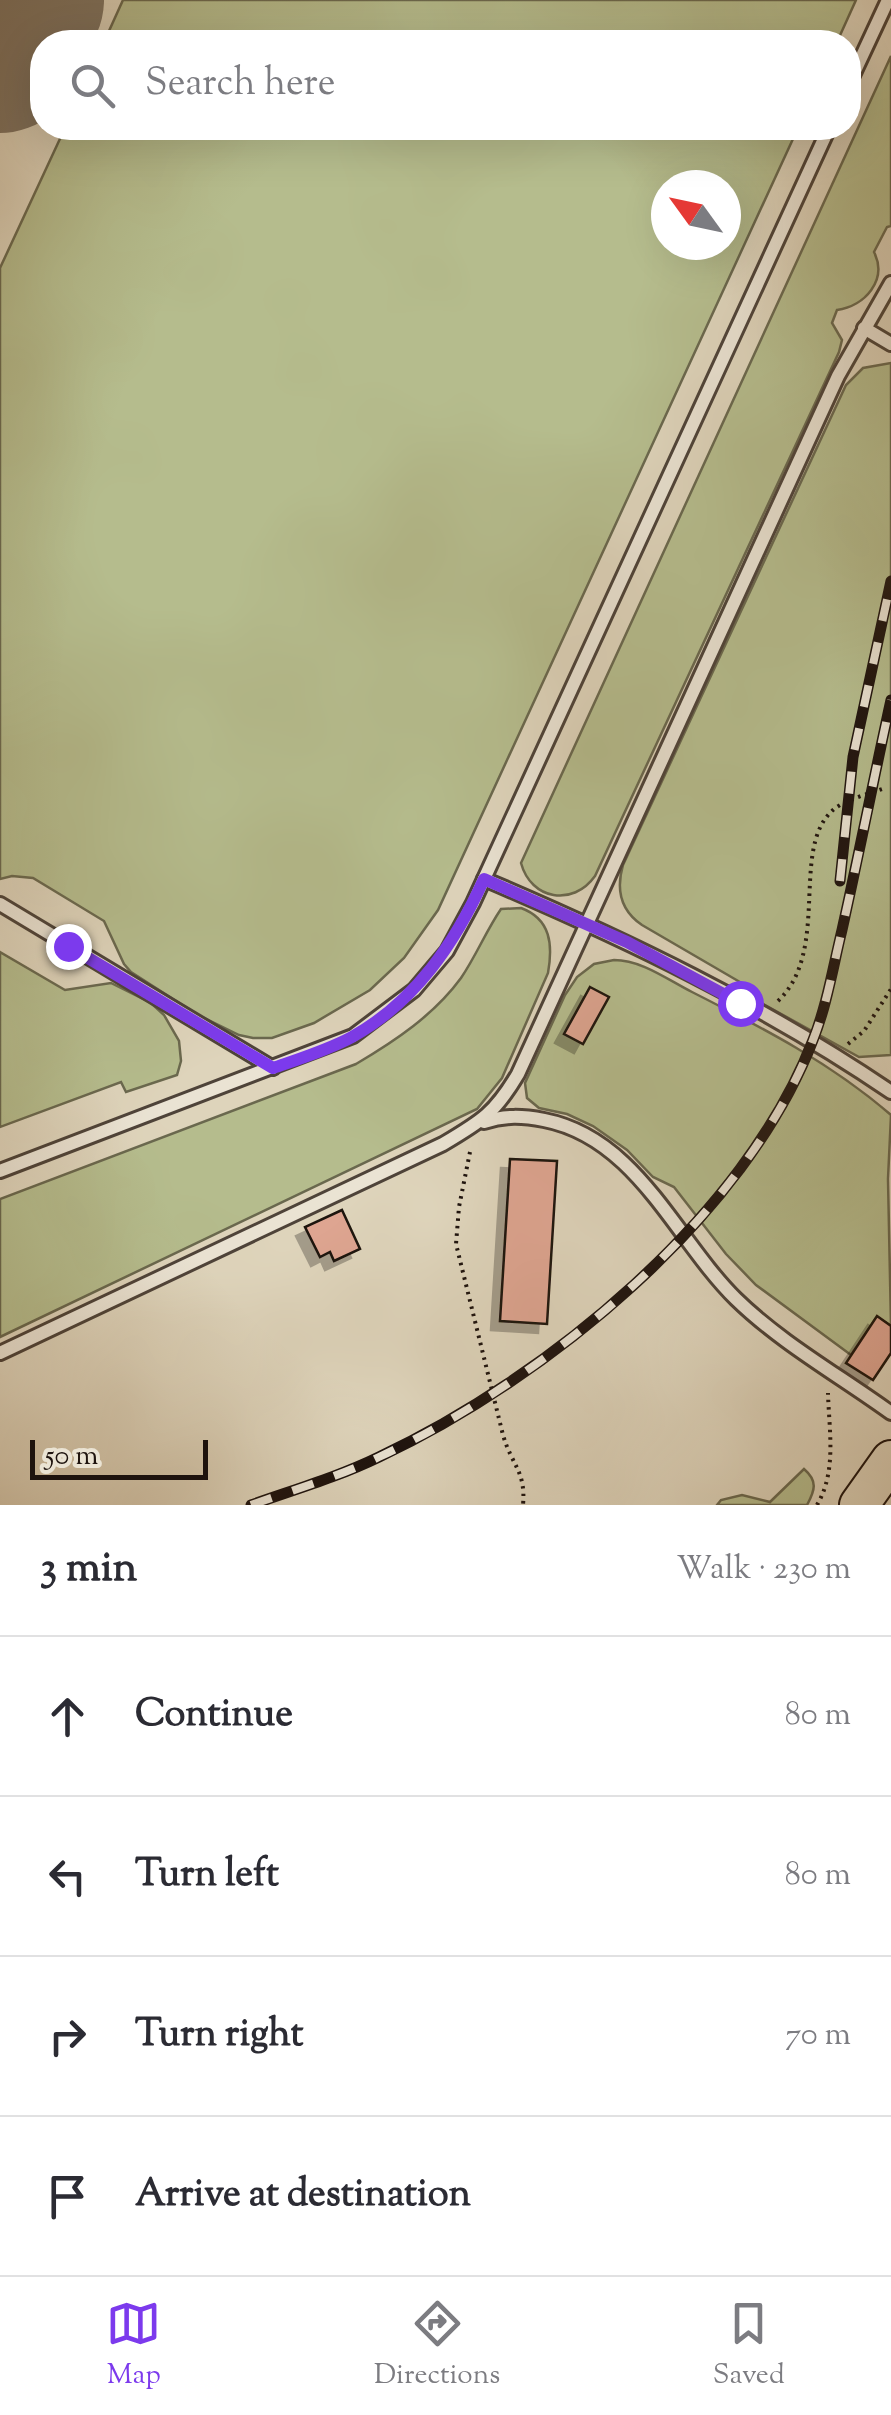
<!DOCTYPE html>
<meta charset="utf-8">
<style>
body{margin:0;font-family:"Sorts Mill Goudy",serif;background:#f2f2f3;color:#2b2b33}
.compass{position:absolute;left:651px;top:170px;width:90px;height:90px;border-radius:50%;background:#fff;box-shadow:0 10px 40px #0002;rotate:303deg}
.scale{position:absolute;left:30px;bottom:25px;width:178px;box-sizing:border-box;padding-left:10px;border:5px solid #1e130e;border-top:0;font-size:28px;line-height:35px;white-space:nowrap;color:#1e130e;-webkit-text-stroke:8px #eae3d3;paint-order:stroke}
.stop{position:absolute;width:30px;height:30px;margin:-22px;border:8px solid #7c3aed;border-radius:50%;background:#fff}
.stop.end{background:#7c3aed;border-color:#fff;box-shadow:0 2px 10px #0008}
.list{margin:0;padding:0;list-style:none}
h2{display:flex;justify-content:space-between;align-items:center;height:130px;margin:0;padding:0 40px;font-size:42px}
h2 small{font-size:32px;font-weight:400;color:#7c7c81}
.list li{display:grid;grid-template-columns:65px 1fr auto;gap:30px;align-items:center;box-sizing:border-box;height:160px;padding:0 40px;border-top:2px solid #e1e1e2}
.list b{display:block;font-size:38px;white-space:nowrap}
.list em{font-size:32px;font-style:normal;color:#7c7c81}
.icon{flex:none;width:55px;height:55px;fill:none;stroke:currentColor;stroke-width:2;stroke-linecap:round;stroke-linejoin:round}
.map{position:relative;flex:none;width:891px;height:1505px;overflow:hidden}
.search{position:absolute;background:#fff;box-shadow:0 10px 40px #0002;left:30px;right:30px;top:30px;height:110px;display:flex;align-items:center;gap:25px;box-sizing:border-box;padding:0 35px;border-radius:40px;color:#7c7c81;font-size:38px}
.sheet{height:770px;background:#fff}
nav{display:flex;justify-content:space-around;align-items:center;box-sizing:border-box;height:140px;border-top:2px solid #e1e1e2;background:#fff;font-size:28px;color:#7c7c81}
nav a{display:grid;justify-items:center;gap:5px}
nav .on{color:#7c3aed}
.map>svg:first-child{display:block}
.green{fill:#b5bc8d;stroke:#6a684e;stroke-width:2.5;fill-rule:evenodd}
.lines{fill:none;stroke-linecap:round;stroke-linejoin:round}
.runway{stroke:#7e7464;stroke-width:160}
.building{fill:#dea591;stroke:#1e130e;stroke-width:2.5;filter:url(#shadow)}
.lane-casing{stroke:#4e4339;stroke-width:18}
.primary-casing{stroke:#1e130e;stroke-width:42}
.path{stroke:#1e130e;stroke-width:4;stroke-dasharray:2.5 5;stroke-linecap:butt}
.lane{stroke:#eae3d3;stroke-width:12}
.primary{stroke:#ded4bb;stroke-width:38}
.rail-casing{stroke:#1e130e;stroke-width:11}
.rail{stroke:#eae3d3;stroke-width:8;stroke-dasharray:22;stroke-linecap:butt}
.route{stroke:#7c3aed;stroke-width:12}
</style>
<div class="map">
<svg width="891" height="1505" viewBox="0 0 891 1505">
<defs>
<filter id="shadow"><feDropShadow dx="-9" dy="9" stdDeviation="0" flood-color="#0004"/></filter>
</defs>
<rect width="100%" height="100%" fill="#ded4bb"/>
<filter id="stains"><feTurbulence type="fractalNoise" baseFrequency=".002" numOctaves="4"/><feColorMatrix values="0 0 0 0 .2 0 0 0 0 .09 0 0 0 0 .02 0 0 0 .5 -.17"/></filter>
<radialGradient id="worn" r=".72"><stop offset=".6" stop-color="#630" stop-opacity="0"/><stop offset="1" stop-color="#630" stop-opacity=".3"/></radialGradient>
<!-- green -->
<g class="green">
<polygon points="123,0 856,0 837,42 104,42"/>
<path d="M 891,56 L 891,226 L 887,227 L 874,252 C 888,280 865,306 837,310 L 832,323 L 842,340 L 839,352 L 595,876 C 573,907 531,900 521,863 Z"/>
<path d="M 65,128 L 798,128 L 438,910 L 404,958 L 370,990 L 314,1023 L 272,1038 L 253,1038 L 239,1035 L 198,1015 L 131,972 L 124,964 L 104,921 L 33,878 L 12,876 L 0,879 L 0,268 ZM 666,185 L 726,185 L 726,245 L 666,245 Z"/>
<path d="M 891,363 L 891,1055 L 859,1057 L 754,999 L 757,992 L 642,925 C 620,910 616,889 623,865 L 846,385 L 863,368 Z"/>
<path d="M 521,908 C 551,919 553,945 548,973 L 502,1078 L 477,1109 L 0,1337 L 0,1199 L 356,1064 C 395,1041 434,1015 461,978 C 476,956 486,931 501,909 Z"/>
<polygon points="0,952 65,990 111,983 151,1003 164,1015 179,1041 181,1061 177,1075 126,1092 121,1082 0,1127"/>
<path d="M 614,960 C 642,960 668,980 692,992 C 763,1028 831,1063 891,1115 L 888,1179 L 891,1326 L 877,1317 L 851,1355 L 756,1285 L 726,1254 L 674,1187 L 653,1177 L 627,1150 L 593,1126 L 567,1114 L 539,1108 L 527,1098 L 525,1083 L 565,995 L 577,977 L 594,964 Z"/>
<path d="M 804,1469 C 818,1481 815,1490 807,1505 L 717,1505 L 721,1500 L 742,1495 L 770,1502 Z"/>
</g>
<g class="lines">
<!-- runway -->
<polyline class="runway" points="0,53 24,0"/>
</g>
<!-- building -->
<g class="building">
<polygon points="590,987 609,997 583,1044 564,1034"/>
<polygon points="510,1159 557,1161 547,1324 500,1321"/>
<polygon points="342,1210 360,1249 334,1261 330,1252 320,1257 305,1227"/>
<polygon points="877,1316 891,1326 891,1353 873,1380 846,1363"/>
</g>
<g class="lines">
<!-- lane casing -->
<g class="lane-casing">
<g id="lane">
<polyline points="848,86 888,0"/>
<polyline points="864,328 891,344"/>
<path d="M 484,879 C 625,939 765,1006 891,1092"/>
<polyline points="0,904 273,1068"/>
<path d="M 484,1122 C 505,1115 523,1116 544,1120 C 637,1138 675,1239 736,1299 C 781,1343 840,1376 891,1413"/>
<polyline points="0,1171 353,1036 414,990 447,951 473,903 829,128"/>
<path d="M 0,1353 L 443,1144 C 482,1121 495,1113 518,1074 L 838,376 L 891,283"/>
</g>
</g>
<!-- primary casing -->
<g class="primary-casing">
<polyline id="primary" points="859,1505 891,1460"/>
</g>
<!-- path -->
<g class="path">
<path d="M 778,1001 C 834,948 785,838 840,805 C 853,798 870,793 885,788"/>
<polyline points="848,1044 864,1031 891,989"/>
<path d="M 470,1152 L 459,1207 L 456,1244 L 503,1435 C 512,1466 526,1471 523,1505"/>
<path d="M 817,1505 C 837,1471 829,1431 828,1393"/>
</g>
<!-- lane -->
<use href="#lane" class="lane"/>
<!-- primary -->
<use href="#primary" class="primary"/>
<!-- rail casing -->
<g class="rail-casing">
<g id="rail">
<polyline points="840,881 853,757 891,581"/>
<path d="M 251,1505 C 293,1490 338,1477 379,1457 C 547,1378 745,1217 813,1040 C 827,1005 833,967 842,930 C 859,854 874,777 891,700"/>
</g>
</g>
<!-- rail -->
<use href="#rail" class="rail"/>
</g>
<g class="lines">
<!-- route -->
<path class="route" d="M 68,946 L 273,1068 C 299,1059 328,1050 352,1037 C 416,1001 455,943 484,879 L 627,942 L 740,1003"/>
</g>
<rect width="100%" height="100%" filter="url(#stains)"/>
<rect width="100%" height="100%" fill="url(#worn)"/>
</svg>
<svg class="compass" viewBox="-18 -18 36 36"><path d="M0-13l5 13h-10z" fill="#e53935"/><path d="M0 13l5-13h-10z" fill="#7c7c81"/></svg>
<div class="scale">50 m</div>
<div class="stop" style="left:740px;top:1003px"></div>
<div class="stop end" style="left:68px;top:946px"></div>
<div class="search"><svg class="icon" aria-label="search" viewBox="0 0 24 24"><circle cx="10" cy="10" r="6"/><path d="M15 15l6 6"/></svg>Search here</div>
</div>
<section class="sheet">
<h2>3 min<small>Walk · 230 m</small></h2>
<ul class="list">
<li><svg class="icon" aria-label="ahead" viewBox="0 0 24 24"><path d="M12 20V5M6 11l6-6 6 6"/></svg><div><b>Continue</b></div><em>80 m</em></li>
<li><svg class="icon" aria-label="left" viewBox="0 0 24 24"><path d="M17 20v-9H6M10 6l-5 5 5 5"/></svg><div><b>Turn left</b></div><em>80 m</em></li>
<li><svg class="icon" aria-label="right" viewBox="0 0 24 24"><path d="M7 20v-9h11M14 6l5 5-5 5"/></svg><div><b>Turn right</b></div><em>70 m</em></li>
<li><svg class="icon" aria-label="arrive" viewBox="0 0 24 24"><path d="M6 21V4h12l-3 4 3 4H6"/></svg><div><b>Arrive at destination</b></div></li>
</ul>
</section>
<nav>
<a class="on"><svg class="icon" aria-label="map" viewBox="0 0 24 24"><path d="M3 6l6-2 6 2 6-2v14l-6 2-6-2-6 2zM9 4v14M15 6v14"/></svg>Map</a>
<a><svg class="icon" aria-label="directions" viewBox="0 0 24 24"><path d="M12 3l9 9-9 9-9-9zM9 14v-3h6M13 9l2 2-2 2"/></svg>Directions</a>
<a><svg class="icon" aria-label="saved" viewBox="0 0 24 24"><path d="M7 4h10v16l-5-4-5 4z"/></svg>Saved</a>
</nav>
